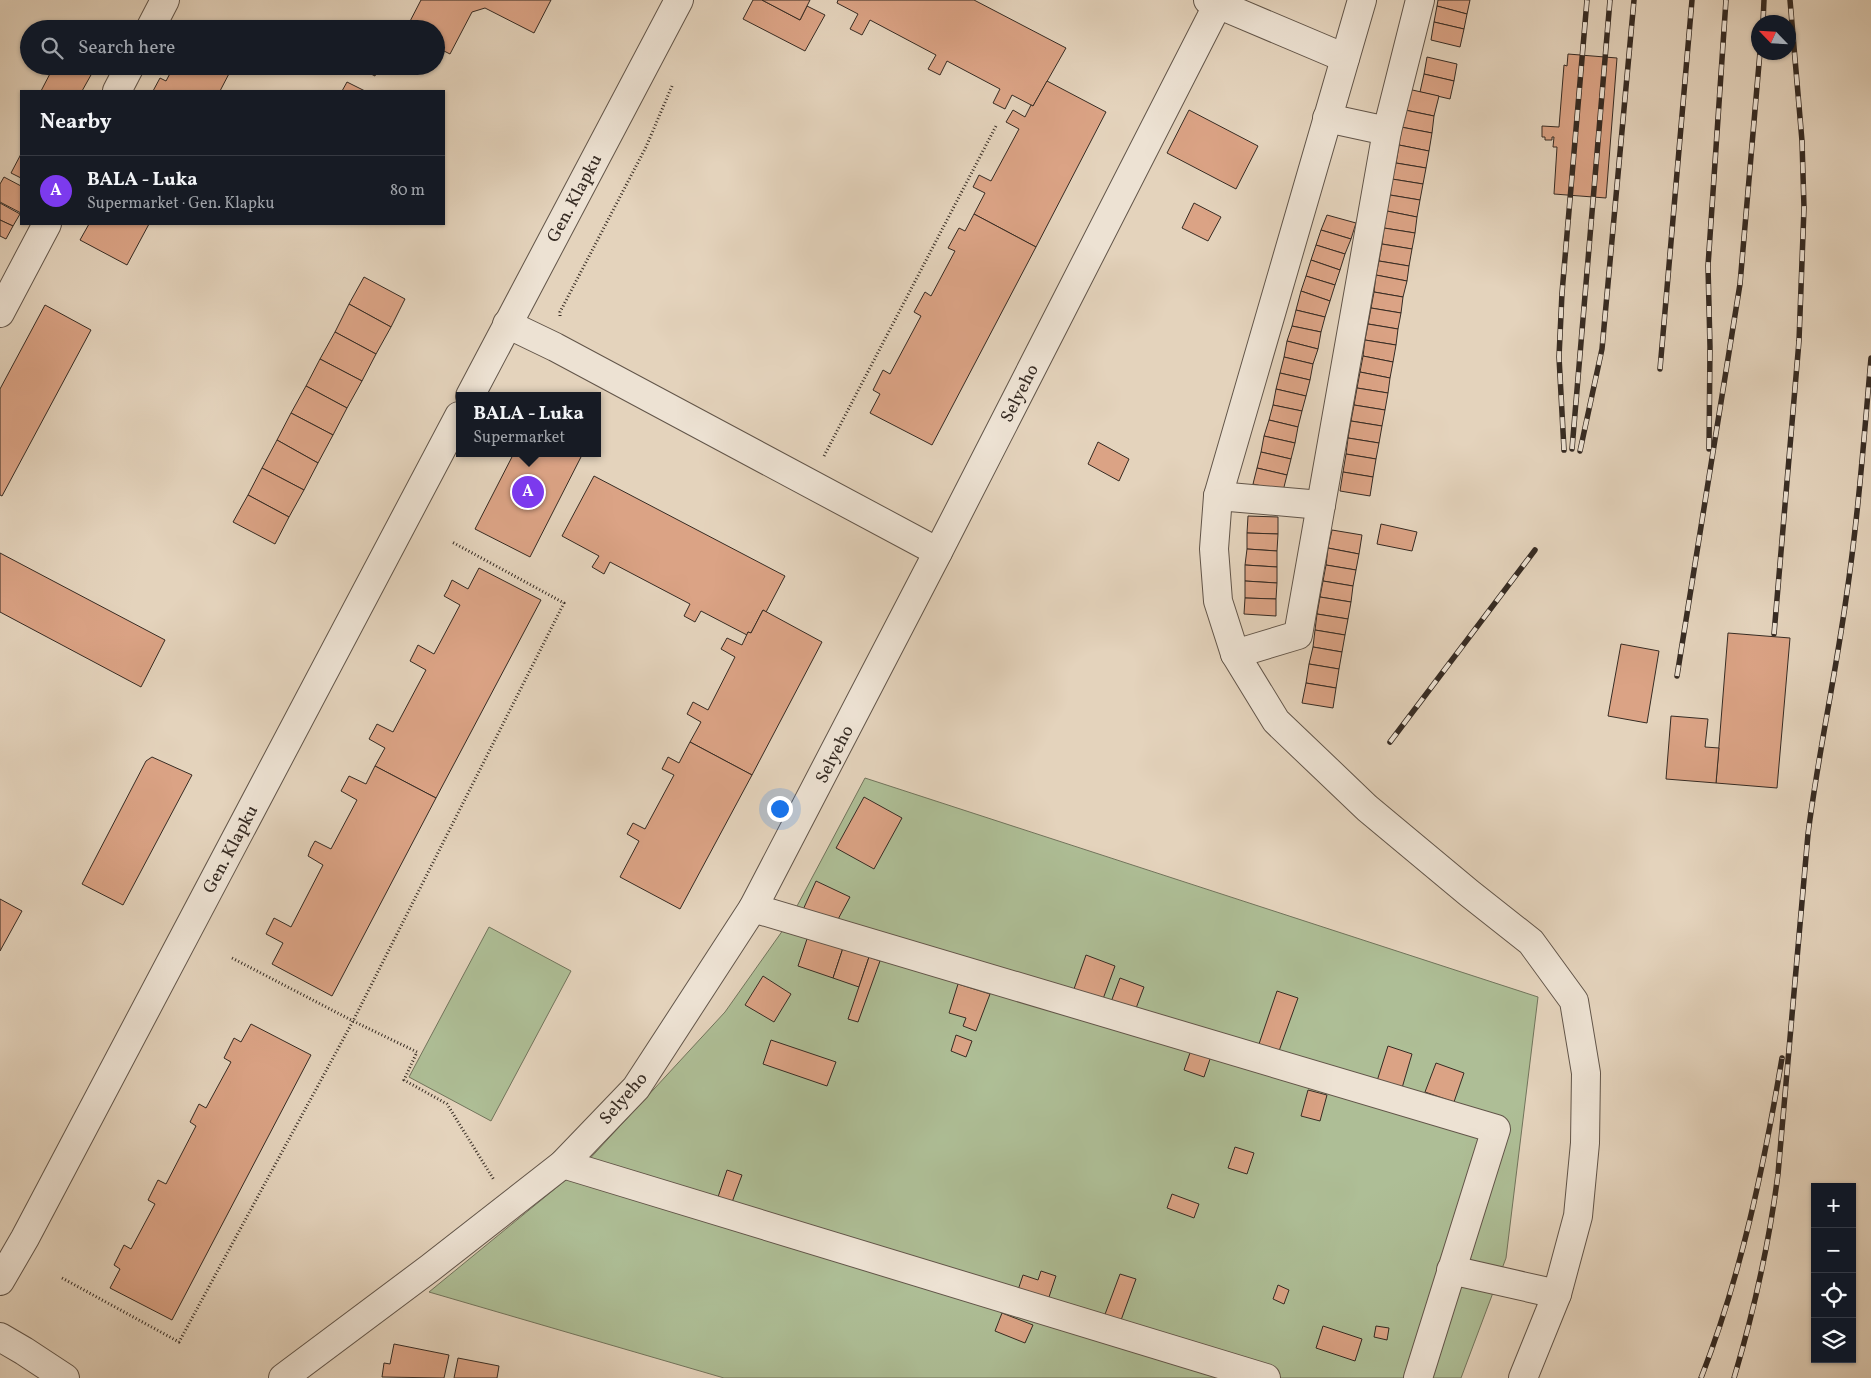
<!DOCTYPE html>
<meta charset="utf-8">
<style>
body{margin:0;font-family:Vollkorn,serif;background:#20242c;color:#f1f3f6}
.controls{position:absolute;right:15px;bottom:15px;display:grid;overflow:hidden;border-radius:0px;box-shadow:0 1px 4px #0004}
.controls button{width:45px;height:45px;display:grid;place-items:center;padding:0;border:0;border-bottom:1px solid #363941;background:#171b24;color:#f1f3f6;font:25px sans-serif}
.compass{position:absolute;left:1751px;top:15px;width:45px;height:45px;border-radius:50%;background:#171b24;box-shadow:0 1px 4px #0004;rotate:295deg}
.you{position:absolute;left:779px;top:808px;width:18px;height:18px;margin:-12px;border:4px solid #fff;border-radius:50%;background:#1a73e8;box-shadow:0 0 0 8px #1a73e833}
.badge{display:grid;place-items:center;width:32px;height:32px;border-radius:50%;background:#7c3aed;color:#fff;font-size:16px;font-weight:700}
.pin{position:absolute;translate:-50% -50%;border:2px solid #fff;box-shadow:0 1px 5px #0006}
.popup{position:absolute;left:456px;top:392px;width:145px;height:65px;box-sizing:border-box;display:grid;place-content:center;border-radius:0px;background:#171b24;filter:drop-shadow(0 1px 4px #0005);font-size:16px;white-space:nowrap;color:#9ea1a6}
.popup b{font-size:19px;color:#f1f3f6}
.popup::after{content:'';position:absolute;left:50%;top:100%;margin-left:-10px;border:10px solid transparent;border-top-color:#171b24}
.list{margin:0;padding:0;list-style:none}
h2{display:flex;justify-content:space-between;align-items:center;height:65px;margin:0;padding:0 20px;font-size:21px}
h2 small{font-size:16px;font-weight:400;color:#9ea1a6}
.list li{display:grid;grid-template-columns:32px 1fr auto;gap:15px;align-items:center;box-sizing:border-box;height:70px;padding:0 20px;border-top:1px solid #363941}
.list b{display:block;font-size:19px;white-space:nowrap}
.list p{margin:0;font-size:16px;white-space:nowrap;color:#9ea1a6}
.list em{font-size:16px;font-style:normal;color:#9ea1a6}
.icon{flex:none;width:28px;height:28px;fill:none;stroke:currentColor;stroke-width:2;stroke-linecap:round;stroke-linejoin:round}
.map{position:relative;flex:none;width:1871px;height:1378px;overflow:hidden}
.search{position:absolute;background:#171b24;box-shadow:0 1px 4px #0004;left:20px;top:20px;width:425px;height:55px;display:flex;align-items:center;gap:12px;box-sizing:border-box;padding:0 18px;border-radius:28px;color:#9ea1a6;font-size:19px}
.panel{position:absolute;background:#171b24;box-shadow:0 1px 4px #0004;left:20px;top:90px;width:425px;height:135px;border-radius:0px}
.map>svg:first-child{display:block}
.green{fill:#aebe96;stroke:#72745c}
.building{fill:#dba385;stroke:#362b23}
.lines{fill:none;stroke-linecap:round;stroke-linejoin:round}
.minor-casing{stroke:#625549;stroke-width:30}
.path{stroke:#362b23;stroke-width:3;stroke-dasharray:1 2.5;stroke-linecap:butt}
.minor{stroke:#ede2d3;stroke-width:28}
.rail-casing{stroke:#362b23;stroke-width:5.5}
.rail{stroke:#ede2d3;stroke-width:4;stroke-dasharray:11;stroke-linecap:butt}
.labels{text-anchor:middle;stroke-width:4;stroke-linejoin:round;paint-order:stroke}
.street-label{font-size:18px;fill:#362b23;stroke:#ede2d3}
</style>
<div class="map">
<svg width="1871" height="1378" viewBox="0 0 1871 1378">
<rect width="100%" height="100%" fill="#e4d3bc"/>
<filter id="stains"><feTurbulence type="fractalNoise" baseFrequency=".004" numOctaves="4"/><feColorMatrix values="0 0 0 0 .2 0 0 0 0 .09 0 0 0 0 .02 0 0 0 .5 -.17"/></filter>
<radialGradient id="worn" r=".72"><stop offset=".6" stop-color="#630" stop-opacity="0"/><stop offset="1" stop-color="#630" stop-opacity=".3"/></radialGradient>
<!-- green -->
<g class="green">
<polygon points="865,778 1538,997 1506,1258 1461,1378 724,1378 429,1292 584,1165 725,1012 788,923"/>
<polygon points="489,927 571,971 491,1121 409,1077"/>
</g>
<!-- building -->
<g class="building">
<polygon points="421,0 551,0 534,33 485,8 472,12 450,54 436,47 436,29 406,29"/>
<polygon points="753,0 762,0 800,20 807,6 825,15 805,51 743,19"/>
<polygon points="762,0 810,0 800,20"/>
<polygon points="838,0 974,0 1066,48 1033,106 1012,95 1005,109 993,103 1000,89 947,61 940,75 928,69 936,55 870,20 862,35 850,29 858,14 837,3"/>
<polygon points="1438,0 1470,0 1467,14 1437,6"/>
<polygon points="1437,6 1467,14 1464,29 1434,22"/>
<polygon points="1434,22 1464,29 1460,47 1431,40"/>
<polygon points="1568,54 1617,58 1606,198 1554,194 1557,147 1553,147 1554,137 1552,137 1552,140 1545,140 1545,137 1542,137 1542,126 1559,127 1564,65 1567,66"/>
<polygon points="1427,57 1457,64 1454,81 1424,74"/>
<polygon points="54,66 96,66 82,91 41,91"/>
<polygon points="174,66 233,66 220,91 153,91 160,78 166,81"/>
<polygon points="355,66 379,66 375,76"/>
<polygon points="1424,74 1454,81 1450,99 1420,92"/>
<polygon points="1047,81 1106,112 1036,247 974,214 985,193 973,187 979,175 991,181 1019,129 1006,122 1013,110 1025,117 1031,105 1033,106"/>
<polygon points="347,82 365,91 342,91"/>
<polygon points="1408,89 1439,96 1434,116 1405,110"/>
<polygon points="1189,110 1258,146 1236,189 1167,153"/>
<polygon points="1405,110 1434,116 1432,133 1401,127"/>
<polygon points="1401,127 1432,133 1429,151 1399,145"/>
<polygon points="1399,145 1429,151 1426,168 1396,163"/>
<polygon points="21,154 21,178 11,173"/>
<polygon points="1396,163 1426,168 1423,184 1392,179"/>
<polygon points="4,177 21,186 21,213 0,202 0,184"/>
<polygon points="1392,179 1423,184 1420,200 1390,195"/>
<polygon points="1390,195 1420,200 1417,217 1387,211"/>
<polygon points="0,203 20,214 13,226 0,220"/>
<polygon points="1194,203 1221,217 1208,241 1182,228"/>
<polygon points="1387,211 1417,217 1415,233 1384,228"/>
<polygon points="974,214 1036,247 932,445 870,413 880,394 873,390 883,370 890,374 921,316 914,312 925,292 931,296 955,251 948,248 959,228 965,231"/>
<polygon points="1327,215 1356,223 1351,239 1321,230"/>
<polygon points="0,220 13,226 6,239 0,236"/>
<polygon points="89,224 149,224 127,265 80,240"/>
<polygon points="1384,228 1415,233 1412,249 1382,244"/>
<polygon points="1321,230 1351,239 1345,254 1316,245"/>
<polygon points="1382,244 1412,249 1409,266 1379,261"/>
<polygon points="1316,245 1345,254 1340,270 1311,260"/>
<polygon points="1311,260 1340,270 1335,285 1306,276"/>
<polygon points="1379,261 1409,266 1407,281 1376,275"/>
<polygon points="1376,275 1407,281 1403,297 1374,292"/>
<polygon points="1306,276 1335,285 1330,301 1301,291"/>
<polygon points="364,277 405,299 391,327 349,304"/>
<polygon points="1301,291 1330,301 1325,317 1296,310"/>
<polygon points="1374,292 1403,297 1401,313 1371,308"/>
<polygon points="349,304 391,327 376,354 335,332"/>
<polygon points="45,305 91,330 2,496 0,495 0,389"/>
<polygon points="1371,308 1401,313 1398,329 1368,324"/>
<polygon points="1296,310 1325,317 1321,332 1292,326"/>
<polygon points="1368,324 1398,329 1396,345 1365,340"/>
<polygon points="1292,326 1321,332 1318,349 1287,341"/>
<polygon points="335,332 376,354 362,381 320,359"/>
<polygon points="1365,340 1396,345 1393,362 1363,356"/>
<polygon points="1287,341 1318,349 1313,364 1284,357"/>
<polygon points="1363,356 1393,362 1390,378 1360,372"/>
<polygon points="1284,357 1313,364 1310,380 1280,373"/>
<polygon points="320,359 362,381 347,408 306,386"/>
<polygon points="1360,372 1390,378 1388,393 1357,388"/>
<polygon points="1280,373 1310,380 1306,396 1276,389"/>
<polygon points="306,386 347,408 333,435 291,413"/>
<polygon points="1357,388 1388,393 1385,410 1354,405"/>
<polygon points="1276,389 1306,396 1302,411 1273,405"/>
<polygon points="1273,405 1302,411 1298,427 1269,420"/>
<polygon points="1354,405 1385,410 1382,426 1351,421"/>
<polygon points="291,413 333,435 318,463 277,440"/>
<polygon points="1269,420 1298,427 1295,443 1264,436"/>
<polygon points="1351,421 1382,426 1379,443 1348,438"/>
<polygon points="1264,436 1295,443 1291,459 1261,452"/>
<polygon points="1348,438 1379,443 1376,459 1346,454"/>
<polygon points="277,440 318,463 304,490 262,468"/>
<polygon points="1098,442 1129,459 1119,481 1088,464"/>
<polygon points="1261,452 1291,459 1287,475 1257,468"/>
<polygon points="514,453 578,453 582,455 530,557 475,529"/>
<polygon points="1346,454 1376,459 1373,477 1343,472"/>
<polygon points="262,468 304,490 289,517 248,495"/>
<polygon points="1257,468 1287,475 1283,491 1253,484"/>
<polygon points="1343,472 1373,477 1370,496 1340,491"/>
<polygon points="594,476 785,576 766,612 763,610 751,633 748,632 747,635 701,611 695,622 684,616 690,604 610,562 604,574 592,567 599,556 562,536"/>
<polygon points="248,495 289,517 275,544 233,522"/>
<polygon points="1248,516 1278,517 1278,534 1247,533"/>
<polygon points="1381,524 1417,532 1412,551 1377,544"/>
<polygon points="1332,530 1362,535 1359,554 1328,548"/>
<polygon points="1247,533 1278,534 1277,551 1247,549"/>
<polygon points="1328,548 1359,554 1356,570 1326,565"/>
<polygon points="1247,549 1277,551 1277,567 1245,565"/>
<polygon points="0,553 165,640 141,687 0,612"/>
<polygon points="1245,565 1277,567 1277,583 1245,581"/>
<polygon points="1326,565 1356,570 1353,586 1323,581"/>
<polygon points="479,568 541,600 436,798 375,766 385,748 369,739 377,724 393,732 426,670 410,661 418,645 434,654 460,605 444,596 448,589 452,580 468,589"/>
<polygon points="1245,581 1277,583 1276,599 1245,598"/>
<polygon points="1323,581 1353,586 1351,602 1320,597"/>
<polygon points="1320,597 1351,602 1348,619 1317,614"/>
<polygon points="1245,598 1276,599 1276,616 1244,614"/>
<polygon points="763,610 822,642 752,775 690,742 701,722 687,714 693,702 708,710 735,657 721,649 727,638 742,645 748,632 751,633"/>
<polygon points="1317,614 1348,619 1345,635 1315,630"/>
<polygon points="1315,630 1345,635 1342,652 1313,647"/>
<polygon points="1728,633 1790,638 1777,788 1716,783"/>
<polygon points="1621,644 1659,651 1647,723 1608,716"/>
<polygon points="1313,647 1342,652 1339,669 1309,664"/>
<polygon points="1309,664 1339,669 1336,688 1306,683"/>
<polygon points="1306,683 1336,688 1333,708 1302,703"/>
<polygon points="1671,716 1708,719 1705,747 1719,748 1716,783 1666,779"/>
<polygon points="690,742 752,775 680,909 620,877 639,841 627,834 633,823 645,829 674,775 662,769 668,757 679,763"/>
<polygon points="152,757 192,775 123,905 82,884 146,761"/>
<polygon points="375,766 436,798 332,996 272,964 283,943 266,934 274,918 291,927 323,865 308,856 311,848 315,841 331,849 357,800 341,791 349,776 366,784"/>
<polygon points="864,797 902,818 874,869 836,848"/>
<polygon points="816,881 850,897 836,923 802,912"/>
<polygon points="0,899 22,911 0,951"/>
<polygon points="808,936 843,948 833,978 798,966"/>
<polygon points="843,948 869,957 859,987 833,978"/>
<polygon points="1086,955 1115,966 1103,999 1074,989"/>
<polygon points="869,957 880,961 858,1022 848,1019"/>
<polygon points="763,976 791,994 774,1022 745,1005"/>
<polygon points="1120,978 1144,987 1135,1011 1111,1002"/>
<polygon points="958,984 990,994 976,1031 963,1026 966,1018 949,1013"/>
<polygon points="1277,991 1298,998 1279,1051 1259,1044"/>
<polygon points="251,1024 311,1055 172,1320 110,1288 120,1269 114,1265 124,1245 131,1249 155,1204 148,1200 158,1180 166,1184 196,1126 190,1122 199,1104 206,1108 231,1062 224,1058 234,1038 241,1042"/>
<polygon points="956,1035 972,1041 966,1057 951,1051"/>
<polygon points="771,1040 836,1062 827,1086 763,1064"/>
<polygon points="1388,1046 1412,1054 1402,1088 1377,1081"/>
<polygon points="1191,1050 1211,1056 1204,1077 1184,1070"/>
<polygon points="1436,1063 1464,1073 1454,1102 1425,1092"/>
<polygon points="1308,1090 1327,1095 1320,1121 1301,1116"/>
<polygon points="1235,1147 1254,1153 1247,1174 1228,1168"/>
<polygon points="727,1170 742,1175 731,1205 717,1200"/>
<polygon points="1172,1194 1199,1204 1194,1218 1167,1208"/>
<polygon points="1041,1271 1056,1276 1048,1300 1018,1290 1023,1275 1038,1280"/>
<polygon points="1120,1274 1136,1279 1120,1323 1104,1317"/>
<polygon points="1278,1285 1289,1290 1284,1304 1273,1299"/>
<polygon points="1002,1313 1033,1325 1025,1343 995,1331"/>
<polygon points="1323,1326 1362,1339 1355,1361 1316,1348"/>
<polygon points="1376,1326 1389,1328 1387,1340 1374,1337"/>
<polygon points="394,1344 449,1355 444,1378 382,1377 384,1363 390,1364"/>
<polygon points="458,1358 499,1366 497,1378 454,1378"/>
</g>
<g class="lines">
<!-- minor casing -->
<g class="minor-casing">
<g id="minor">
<polyline points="1208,0 1345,58"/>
<polyline points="1362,0 1218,496 1214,549 1218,601 1235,654 1276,721 1367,808 1469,893 1531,942 1574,1001 1586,1073 1585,1143 1578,1216 1557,1294 1523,1378"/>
<polyline points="150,29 165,0"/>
<polyline points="117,91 130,66"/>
<polyline points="1327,118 1387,131"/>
<polyline points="0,313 47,224"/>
<polyline points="507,324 555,347 938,552"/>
<polyline points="470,396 679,0"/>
<polyline points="1218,496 1321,505"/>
<polyline points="1235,654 1298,635 1387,131 1420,0"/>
<polyline points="753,908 1496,1129 1418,1378"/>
<polyline points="563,1164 1266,1378"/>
<polyline points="1451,1270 1557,1294"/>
<polyline points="0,1281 25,1238 459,416"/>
<polyline points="0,1337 24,1351 65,1378"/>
<polyline points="283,1378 430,1268 563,1164 636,1088 753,908 938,552 1220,0"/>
</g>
</g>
<!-- path -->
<g class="path">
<polyline points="560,316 560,312 646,147 672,86"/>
<polyline points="824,456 996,126"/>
<polyline points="232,958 353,1021 417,1052 404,1080 447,1104 494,1180"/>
<polyline points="62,1278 179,1342 353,1021 564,603 452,542"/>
</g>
<!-- minor -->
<use href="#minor" class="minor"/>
<!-- rail casing -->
<g class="rail-casing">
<g id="rail">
<polyline points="1763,22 1764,0"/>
<polyline points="1660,369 1692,0"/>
<polyline points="1572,449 1610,0"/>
<polyline points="1709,449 1710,347 1708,266 1726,0"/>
<polyline points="1564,450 1559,357 1562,293 1587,0"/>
<polyline points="1580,451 1602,349 1634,0"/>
<polyline points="1774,634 1799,341 1804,208 1802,141 1790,0"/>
<polyline points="1677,676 1740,284 1760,52"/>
<polyline points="1390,742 1535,550"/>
<path d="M 1701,1378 C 1741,1276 1764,1166 1782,1058"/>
<path d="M 1734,1378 C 1754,1311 1769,1244 1778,1174 L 1808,834 C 1818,755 1835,678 1846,599 C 1858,519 1864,438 1871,358"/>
</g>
</g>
<!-- rail -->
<use href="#rail" class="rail"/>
</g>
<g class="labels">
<!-- street labels -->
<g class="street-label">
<text transform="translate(574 198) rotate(-62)" y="6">Gen. Klapku</text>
<text transform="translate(1019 393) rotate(-63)" y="6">Selyeho</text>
<text transform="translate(834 754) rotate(-63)" y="6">Selyeho</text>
<text transform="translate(230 849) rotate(-62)" y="6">Gen. Klapku</text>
<text transform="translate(623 1098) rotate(-49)" y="6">Selyeho</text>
</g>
</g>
<rect width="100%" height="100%" filter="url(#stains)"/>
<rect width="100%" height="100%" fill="url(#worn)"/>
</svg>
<div class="controls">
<button>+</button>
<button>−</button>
<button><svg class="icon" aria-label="locate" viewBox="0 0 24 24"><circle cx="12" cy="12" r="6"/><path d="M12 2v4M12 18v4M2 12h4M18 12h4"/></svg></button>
<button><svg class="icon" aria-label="layers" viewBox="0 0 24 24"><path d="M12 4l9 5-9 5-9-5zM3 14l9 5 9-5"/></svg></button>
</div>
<svg class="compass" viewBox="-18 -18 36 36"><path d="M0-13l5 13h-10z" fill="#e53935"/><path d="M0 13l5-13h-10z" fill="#9ea1a6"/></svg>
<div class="you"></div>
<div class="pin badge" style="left:528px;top:492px">A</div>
<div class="popup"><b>BALA - Luka</b>Supermarket</div>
<div class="search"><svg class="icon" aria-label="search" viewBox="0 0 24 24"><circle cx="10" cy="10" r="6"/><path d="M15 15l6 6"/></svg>Search here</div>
<section class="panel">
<h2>Nearby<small></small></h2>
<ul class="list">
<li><span class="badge">A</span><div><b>BALA - Luka</b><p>Supermarket · Gen. Klapku</p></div><em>80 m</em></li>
</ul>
</section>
</div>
